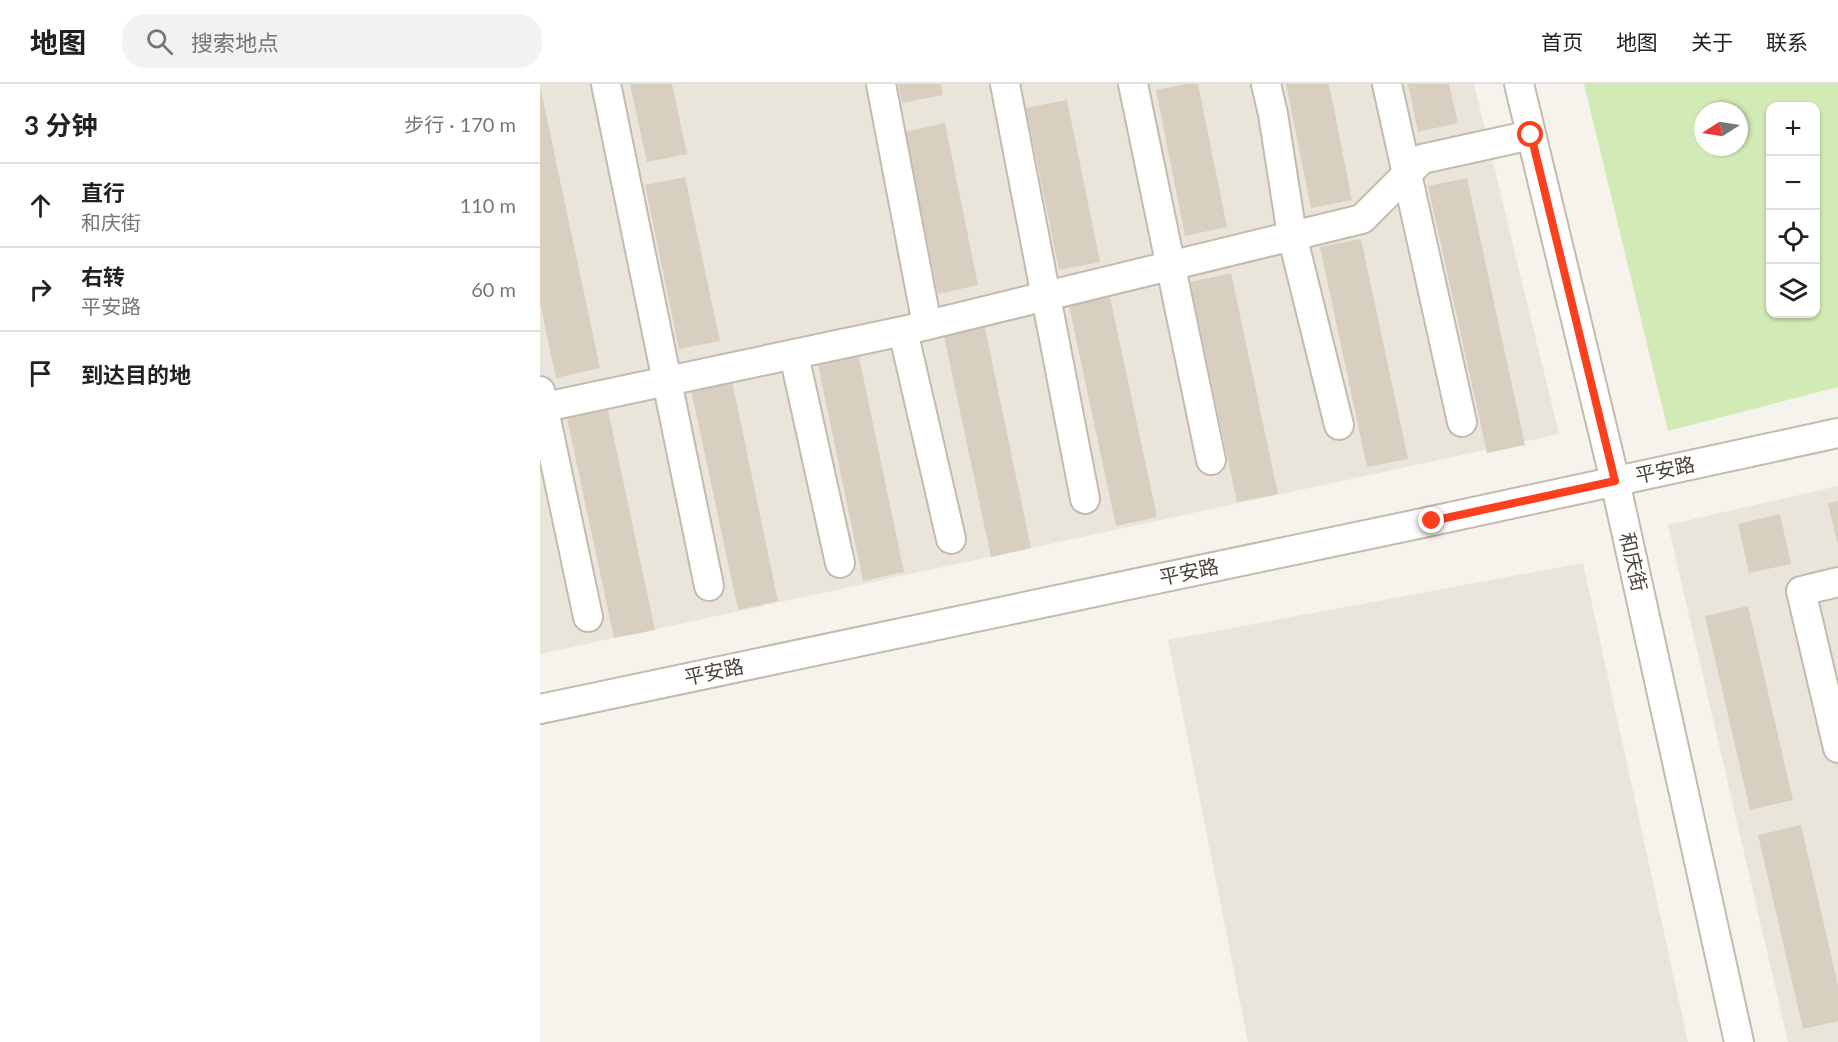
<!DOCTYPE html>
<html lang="zh">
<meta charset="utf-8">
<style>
body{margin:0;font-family:Lato,"Noto Sans SC",sans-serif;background:#f2f2f2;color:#222}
.controls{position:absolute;right:18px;top:18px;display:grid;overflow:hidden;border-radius:12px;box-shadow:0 2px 4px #0004}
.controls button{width:54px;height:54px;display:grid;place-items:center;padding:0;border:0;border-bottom:2px solid #e0e0e0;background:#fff;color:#222;font:30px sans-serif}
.compass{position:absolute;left:1154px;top:18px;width:54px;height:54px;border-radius:50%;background:#fff;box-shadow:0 2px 4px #0004;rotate:258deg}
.stop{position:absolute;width:18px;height:18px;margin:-14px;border:4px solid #fc3f1d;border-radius:50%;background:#fff}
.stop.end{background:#fc3f1d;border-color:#fff;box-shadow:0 2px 6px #0008}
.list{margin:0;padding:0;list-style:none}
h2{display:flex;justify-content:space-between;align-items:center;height:78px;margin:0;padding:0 24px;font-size:26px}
h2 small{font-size:20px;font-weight:400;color:#767676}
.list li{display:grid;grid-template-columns:39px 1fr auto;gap:18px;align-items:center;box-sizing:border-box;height:84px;padding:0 24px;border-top:2px solid #e0e0e0}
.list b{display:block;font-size:22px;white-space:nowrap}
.list p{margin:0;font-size:20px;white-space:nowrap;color:#767676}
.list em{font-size:20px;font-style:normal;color:#767676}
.icon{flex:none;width:33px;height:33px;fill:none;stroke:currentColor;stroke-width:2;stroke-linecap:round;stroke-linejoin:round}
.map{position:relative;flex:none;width:1298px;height:958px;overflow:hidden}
header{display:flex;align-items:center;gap:36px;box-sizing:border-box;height:84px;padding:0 30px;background:#fff;border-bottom:2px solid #e0e0e0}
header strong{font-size:28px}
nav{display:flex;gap:33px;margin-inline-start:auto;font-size:21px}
.search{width:420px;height:54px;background:#f2f2f2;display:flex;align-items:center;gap:15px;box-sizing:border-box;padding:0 21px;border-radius:24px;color:#767676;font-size:22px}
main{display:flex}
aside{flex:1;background:#fff}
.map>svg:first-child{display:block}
.residential{fill:#eae5da}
.green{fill:#d2eab5;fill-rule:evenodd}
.building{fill:#d8cfc1}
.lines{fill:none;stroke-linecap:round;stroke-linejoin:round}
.minor-casing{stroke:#c2bbae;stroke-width:32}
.minor{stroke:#fff;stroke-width:28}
.route{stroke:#fc3f1d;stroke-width:8}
.labels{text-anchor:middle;stroke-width:6;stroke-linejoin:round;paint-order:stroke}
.street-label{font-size:20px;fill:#4b4439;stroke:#fff}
</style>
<header>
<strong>地图</strong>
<div class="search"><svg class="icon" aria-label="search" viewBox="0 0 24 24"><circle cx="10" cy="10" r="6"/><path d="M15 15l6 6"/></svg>搜索地点</div>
<nav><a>首页</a><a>地图</a><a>关于</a><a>联系</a></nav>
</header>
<main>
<aside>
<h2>3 分钟<small>步行 · 170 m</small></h2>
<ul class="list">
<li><svg class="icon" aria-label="ahead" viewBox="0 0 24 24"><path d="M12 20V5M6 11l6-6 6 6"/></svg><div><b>直行</b><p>和庆街</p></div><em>110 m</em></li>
<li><svg class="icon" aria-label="right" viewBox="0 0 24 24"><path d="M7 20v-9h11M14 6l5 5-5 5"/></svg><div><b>右转</b><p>平安路</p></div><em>60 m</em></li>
<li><svg class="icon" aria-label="arrive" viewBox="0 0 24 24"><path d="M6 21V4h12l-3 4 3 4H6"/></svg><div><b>到达目的地</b></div></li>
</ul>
</aside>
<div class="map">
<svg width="1298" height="958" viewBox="0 0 1298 958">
<rect width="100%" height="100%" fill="#f6f3ec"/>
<!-- residential -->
<g class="residential">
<polygon points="0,0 934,0 1019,350 0,570"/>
<polygon points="1298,402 1298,958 1248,958 1128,441"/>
<polygon points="1043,479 1148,958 708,958 628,556"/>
</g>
<!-- green -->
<path class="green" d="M 1044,0 L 1298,0 L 1298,303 L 1128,347 ZM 1230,22 L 1276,22 L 1276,230 L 1230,230 ZM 1163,27 L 1199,27 L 1199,63 L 1163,63 Z"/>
<!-- building -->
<g class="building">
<polygon points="90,0 132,0 147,70 107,78"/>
<polygon points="358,0 401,0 403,11 362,19"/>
<polygon points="646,0 658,0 687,143 645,152 616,6"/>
<polygon points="746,0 789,0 812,116 771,124"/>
<polygon points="868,0 909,0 918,39 878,48"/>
<polygon points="0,2 60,284 16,294 0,219"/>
<polygon points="527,16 560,178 519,186 486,24"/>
<polygon points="405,39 438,201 398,210 365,48"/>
<polygon points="145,93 180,257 139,265 105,101"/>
<polygon points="927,94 985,361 947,369 888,102"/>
<polygon points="821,155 868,375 827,383 780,163"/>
<polygon points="691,189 738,410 697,418 650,198"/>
<polygon points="570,213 617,433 576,442 529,222"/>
<polygon points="445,244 491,464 451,473 404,252"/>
<polygon points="318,268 364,488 323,497 277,276"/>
<polygon points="192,297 238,517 198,526 151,305"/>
<polygon points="68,326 115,546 74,554 27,334"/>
<polygon points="1298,417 1298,458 1297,458 1288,419"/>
<polygon points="1240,430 1251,480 1209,489 1198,440"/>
<polygon points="1208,522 1253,716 1210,726 1165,532"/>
<polygon points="1261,741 1298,901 1298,937 1263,945 1218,751"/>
</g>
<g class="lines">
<!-- minor casing -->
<g class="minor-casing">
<g id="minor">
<polyline points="66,0 169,502"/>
<polyline points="341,0 387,241"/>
<polyline points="465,0 545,415"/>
<polyline points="593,0 671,376"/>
<polyline points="726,0 733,30 752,151 799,341"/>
<polyline points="847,0 922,338"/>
<polyline points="979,0 1075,397 1199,958"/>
<polyline points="363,247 411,455"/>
<polyline points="254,271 300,479"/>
<polyline points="0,307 48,533"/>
<polyline points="0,324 363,247 822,135 882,75 991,51"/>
<polyline points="1298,498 1261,507 1298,664"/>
<polyline points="0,625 892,437 1298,349"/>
</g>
</g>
<!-- minor -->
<use href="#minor" class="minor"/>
</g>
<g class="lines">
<!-- route -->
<polyline class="route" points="892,437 1075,397 991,51"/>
</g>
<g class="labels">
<!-- street labels -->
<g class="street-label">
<text transform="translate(1125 386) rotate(-12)" y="7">平安路</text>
<text transform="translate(1093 478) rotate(77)" y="7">和庆街</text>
<text transform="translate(649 488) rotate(-12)" y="7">平安路</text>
<text transform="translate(174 588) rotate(-12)" y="7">平安路</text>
</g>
</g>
</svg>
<div class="controls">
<button>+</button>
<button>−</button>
<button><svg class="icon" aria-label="locate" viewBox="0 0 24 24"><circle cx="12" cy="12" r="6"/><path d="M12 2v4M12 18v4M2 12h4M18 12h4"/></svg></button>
<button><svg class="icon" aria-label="layers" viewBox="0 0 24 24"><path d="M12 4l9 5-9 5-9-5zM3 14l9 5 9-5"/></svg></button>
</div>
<svg class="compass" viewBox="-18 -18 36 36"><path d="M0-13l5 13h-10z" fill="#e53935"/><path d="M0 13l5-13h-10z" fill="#767676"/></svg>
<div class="stop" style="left:991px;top:51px"></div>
<div class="stop end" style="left:892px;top:437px"></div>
</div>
</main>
